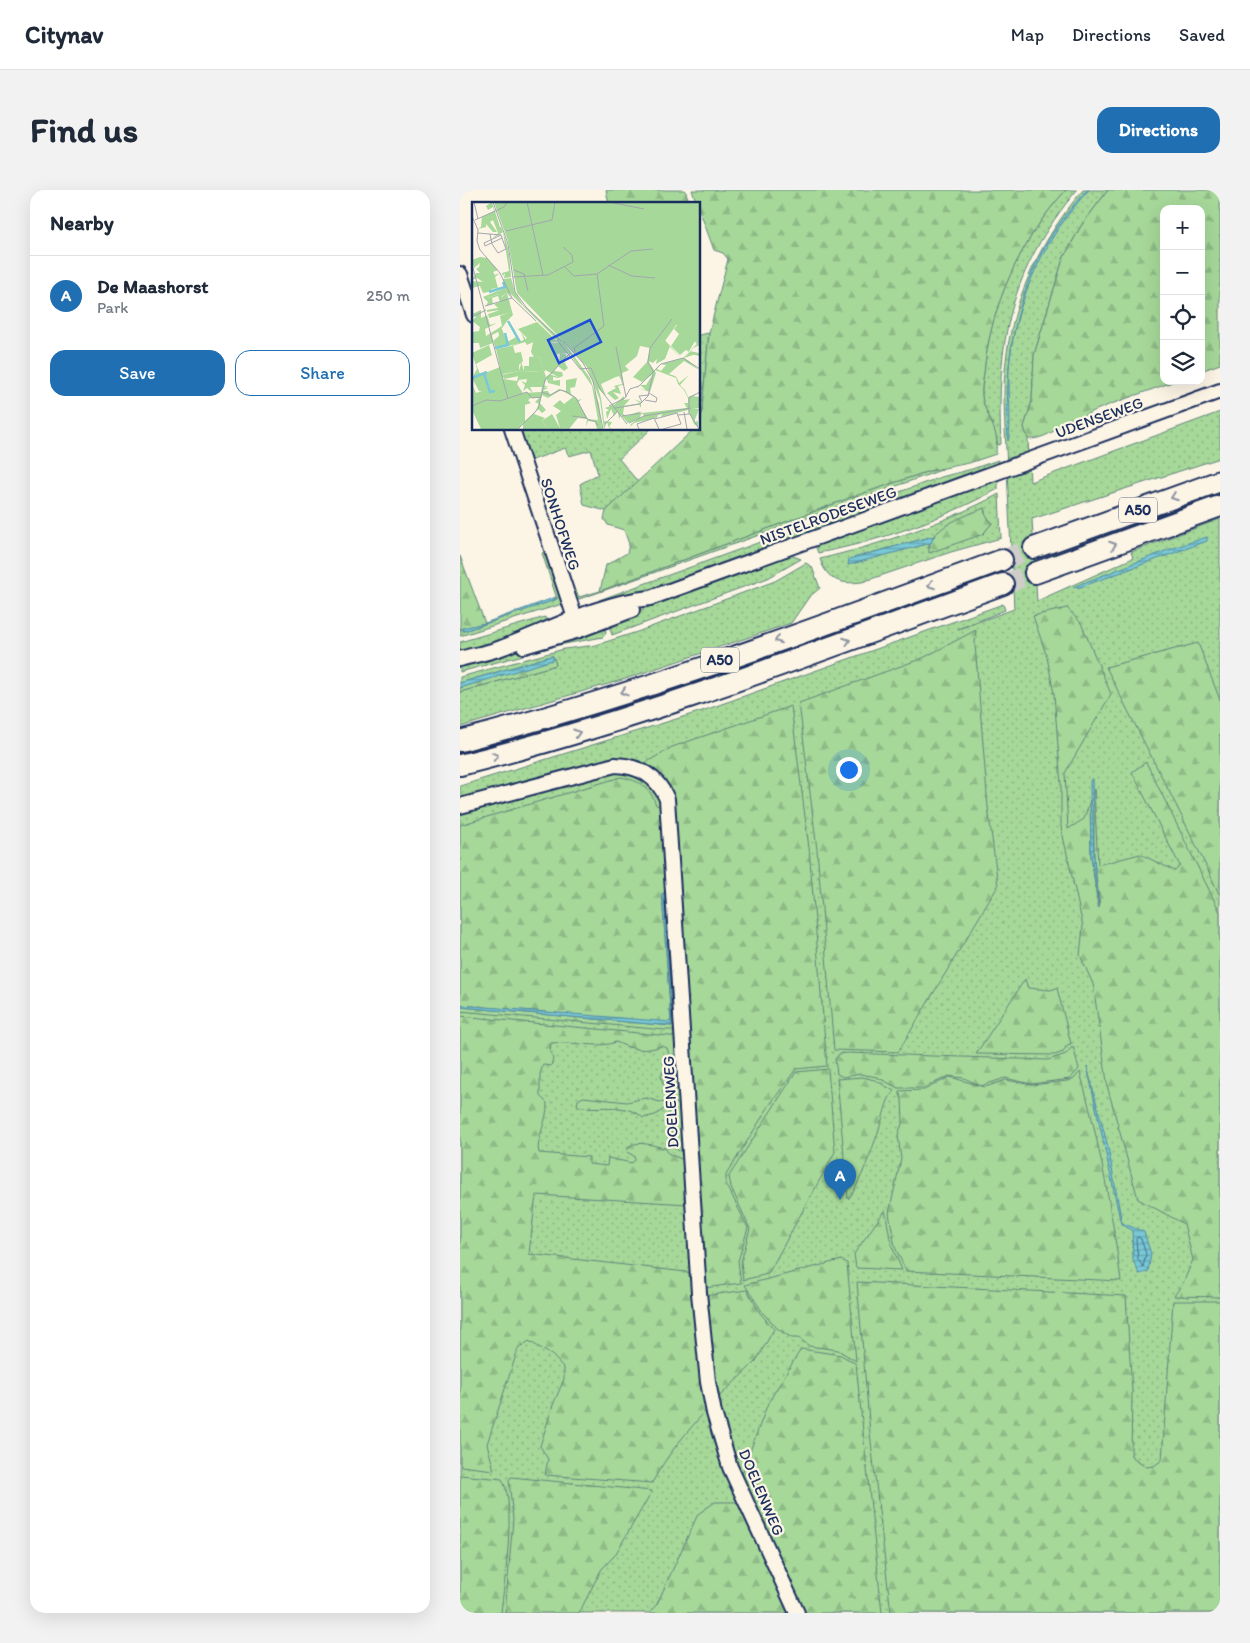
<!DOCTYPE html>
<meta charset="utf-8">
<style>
body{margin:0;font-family:Itim,sans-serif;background:#f2f2f3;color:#1f2937}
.controls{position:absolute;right:15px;top:15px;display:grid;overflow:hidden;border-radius:10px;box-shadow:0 5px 20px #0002}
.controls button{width:45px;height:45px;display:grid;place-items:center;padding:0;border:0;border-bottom:1px solid #e0e1e3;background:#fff;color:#1f2937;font:25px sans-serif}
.you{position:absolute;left:388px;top:579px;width:18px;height:18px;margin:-12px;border:4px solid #fff;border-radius:50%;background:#1a73e8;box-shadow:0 0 0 8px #1a73e833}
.badge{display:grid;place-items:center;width:32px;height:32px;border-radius:50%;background:#1f6fb2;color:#fff;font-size:16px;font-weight:700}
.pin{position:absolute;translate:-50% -41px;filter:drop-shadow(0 1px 2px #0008)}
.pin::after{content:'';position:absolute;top:26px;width:18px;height:15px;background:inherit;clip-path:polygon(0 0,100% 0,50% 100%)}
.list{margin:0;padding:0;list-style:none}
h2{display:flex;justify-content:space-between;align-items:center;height:65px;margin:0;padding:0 20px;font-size:21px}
h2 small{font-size:16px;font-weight:400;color:#747a83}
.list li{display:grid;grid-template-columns:32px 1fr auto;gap:15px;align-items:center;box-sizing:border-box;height:80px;padding:0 20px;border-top:1px solid #e0e1e3}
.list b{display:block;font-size:19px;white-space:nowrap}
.list p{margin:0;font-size:16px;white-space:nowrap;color:#747a83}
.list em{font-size:16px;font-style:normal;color:#747a83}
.actions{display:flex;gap:10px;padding:15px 20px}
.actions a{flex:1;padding:11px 0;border:1px solid #1f6fb2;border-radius:15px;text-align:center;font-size:18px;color:#1f6fb2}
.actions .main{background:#1f6fb2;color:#fff}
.icon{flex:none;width:28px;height:28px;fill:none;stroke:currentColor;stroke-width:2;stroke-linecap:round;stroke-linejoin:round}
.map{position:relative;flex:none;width:760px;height:1423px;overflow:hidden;border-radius:15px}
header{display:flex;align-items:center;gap:30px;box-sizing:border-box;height:70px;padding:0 25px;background:#fff;border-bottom:1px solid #e0e1e3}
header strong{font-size:24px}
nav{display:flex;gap:28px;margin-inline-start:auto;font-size:18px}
.intro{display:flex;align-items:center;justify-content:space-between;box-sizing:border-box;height:120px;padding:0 30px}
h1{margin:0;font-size:35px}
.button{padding:12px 22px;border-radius:15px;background:#1f6fb2;color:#fff;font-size:18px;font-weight:700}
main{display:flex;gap:30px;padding:0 30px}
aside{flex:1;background:#fff;border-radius:15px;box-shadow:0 5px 20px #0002}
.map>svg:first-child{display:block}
.grass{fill:url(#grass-dots);stroke:#60847c;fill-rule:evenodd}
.forest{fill:url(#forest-firs);stroke:#60847c}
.water{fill:url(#water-rules);stroke:#538ba5}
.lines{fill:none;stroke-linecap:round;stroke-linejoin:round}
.shore{stroke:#416c8e;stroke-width:1}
.highway-tunnel{stroke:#cfcdca;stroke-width:20;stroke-dasharray:20 10;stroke-linecap:butt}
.minor-casing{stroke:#1b2f5e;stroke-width:18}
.highway-casing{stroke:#1b2f5e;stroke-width:24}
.minor{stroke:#fcf5e5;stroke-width:14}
.highway{stroke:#fcf5e5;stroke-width:20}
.oneway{stroke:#8c92a2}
.labels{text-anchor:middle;stroke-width:4.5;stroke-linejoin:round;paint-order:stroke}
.shield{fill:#fcf5e5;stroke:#5e6a86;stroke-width:1}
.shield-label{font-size:15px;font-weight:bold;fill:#1b2f5e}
.street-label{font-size:16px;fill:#1b2f5e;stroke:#fcf5e5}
.inset-river{fill:none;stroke:#79c8d5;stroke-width:2.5}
.inset-road{fill:none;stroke:#a2a6af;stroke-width:1}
.view{fill:#1d4ed8;fill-opacity:0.15;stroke:#1d4ed8;stroke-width:2.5}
.inset-edge{fill:none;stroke:#1b2f5e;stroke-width:2.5}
</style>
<header>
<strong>Citynav</strong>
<nav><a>Map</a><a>Directions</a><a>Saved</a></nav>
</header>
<div class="intro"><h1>Find us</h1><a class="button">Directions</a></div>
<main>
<aside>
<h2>Nearby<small></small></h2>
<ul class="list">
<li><span class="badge">A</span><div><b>De Maashorst</b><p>Park</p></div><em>250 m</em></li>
</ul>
<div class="actions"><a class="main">Save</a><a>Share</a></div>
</aside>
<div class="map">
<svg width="760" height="1423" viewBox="0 0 760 1423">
<defs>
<pattern id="grass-dots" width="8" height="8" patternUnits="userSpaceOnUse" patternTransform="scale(1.25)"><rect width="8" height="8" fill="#a6d899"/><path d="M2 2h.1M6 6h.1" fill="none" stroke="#8eba86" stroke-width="1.8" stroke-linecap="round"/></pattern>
<pattern id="forest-firs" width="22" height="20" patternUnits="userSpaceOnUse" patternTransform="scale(1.25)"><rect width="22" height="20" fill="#a6d899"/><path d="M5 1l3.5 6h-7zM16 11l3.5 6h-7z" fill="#8eba86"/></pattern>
<pattern id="water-rules" width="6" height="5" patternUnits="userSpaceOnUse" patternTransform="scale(1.25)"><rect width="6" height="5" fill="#79c8d5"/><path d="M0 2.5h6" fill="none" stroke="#62a3b0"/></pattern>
</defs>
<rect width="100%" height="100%" fill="#fcf5e5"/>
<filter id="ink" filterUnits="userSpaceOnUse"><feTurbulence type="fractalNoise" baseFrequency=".02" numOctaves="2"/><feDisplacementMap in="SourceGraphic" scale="10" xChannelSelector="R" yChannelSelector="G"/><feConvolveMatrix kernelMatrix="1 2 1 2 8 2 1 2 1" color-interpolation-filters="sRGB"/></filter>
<g filter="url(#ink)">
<!-- grass -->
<g class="grass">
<path d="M 606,0 L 617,0 C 550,80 536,152 541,254 L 538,255 C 535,239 526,224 522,208 C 521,201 523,190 524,182 C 530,115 561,49 606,0 Z"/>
<path d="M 623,0 L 648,0 L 621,36 L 603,69 L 574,165 L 572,211 L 564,237 L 568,249 L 570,292 L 760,222 L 760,268 L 572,329 L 577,411 L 673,368 L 671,362 L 760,329 L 760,1423 L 0,1423 L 0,596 L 242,521 L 543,414 L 545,420 L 498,439 L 554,419 C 552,372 549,325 547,280 C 546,254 544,229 544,204 C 544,128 574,57 623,0 Z"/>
<polygon points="249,143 241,229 239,233 239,145"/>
<polygon points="56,239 191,239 159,269 178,292 146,321 124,315 120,294 138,284 131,260 109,266 105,258 67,272"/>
<polygon points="538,270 538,276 141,417 139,410 481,287 512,279"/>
<polygon points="484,279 134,404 116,410 110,402 116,400 119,407 140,401 395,306 469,281"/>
<path d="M 538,289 L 538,299 C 482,329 421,351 358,363 L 355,355 Z"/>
<path d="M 539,304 L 541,348 L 491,362 L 402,392 C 380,395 367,390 360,369 C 421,354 483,334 539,304 ZM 525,318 L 525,324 L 532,333 L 523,344 L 468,358 L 471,353 L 388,374 L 403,365 L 474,346 L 486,336 Z"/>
<polygon points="88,362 104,411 102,414 0,446 0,439 4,441 97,409 82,363"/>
<polygon points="330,365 341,369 308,388 152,445 148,432"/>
<polygon points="346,373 352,377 360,398 349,407 331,433 162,490 0,537 0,502 96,475 93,466 91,466 0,493 0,487 104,459 136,455 177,442 315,391"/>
<polygon points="85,427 88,435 0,463 0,452"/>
<polygon points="143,434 146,443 143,447 99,455 98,450"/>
<polygon points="93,452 93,457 0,482 0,475"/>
</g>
<!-- forest -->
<g class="forest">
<polygon points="146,0 225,0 230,14 149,14"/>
<path d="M 232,0 L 606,0 C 561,49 530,116 524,183 C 523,190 521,198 522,206 C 523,218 532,230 535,242 C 538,250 536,256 536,264 L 509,273 L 469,281 L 395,306 L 140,401 L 146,375 L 167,363 L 169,354 L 164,340 L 148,335 L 144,329 L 146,321 L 234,239 L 239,239 L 241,229 L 249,143 L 268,69 L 263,63 L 254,60 Z"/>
<path d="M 648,0 L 760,0 L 760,174 L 741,181 L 741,19 L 704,19 L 704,191 L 715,191 C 681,204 643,215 610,232 C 597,238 584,250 568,249 L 564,237 L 572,211 L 574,165 L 603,69 L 621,36 Z"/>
<path d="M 524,318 L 525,324 L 532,333 L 523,344 L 469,363 C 467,337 506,326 524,318 Z"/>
<polygon points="0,366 25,433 0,439"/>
<polygon points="607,418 621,433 651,504 605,583 608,639 624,629 630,610 631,666 638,717 640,716 634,670 634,599 638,675 680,664 715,681 720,676 672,582 686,572 760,722 760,1107 714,1106 723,1093 733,1070 724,1034 678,1009 648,899 633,794 620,765 623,736 601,637 601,594 594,504 587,467 573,426"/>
<polygon points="516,440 515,454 528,617 538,696 438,862 374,860 357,660 339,513 463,468"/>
<path d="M 738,453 L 760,510 L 760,706 C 725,629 684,554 646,477 Z"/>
<polygon points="94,468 96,475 0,502 0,498"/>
<polygon points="331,516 349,658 367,876 336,879 309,916 266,985 266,993 288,1038 278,1071 281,1093 244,1098 212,612 182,575 212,557"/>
<path d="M 161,587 C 180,591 190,597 196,615 L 204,617 L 219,834 L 213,840 L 205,840 L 0,821 L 0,817 L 212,836 L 205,704 L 202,704 L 211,833 L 0,815 L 0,635 Z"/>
<polygon points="565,789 568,798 590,800 597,798 611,854 607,855 603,862 595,865 516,864"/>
<path d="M 0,826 L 220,847 L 224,901 L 203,894 L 201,886 L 210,868 L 207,858 L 202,856 C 185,862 173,860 156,852 C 139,859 111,851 91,853 L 90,862 L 93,868 L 91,876 L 83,875 L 80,884 L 80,906 L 87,913 C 88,931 75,950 79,963 L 129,967 L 129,974 L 147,976 L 148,968 L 172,973 L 175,970 L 174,966 L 167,962 L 169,956 C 179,950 194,956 205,958 L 209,964 L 226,971 L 228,1014 L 76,1005 L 69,1064 L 235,1083 L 249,1217 C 227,1242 207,1264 192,1293 L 85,1285 L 88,1269 L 80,1256 L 93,1215 L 104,1189 L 104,1178 L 93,1166 L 69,1151 L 58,1159 L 27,1254 L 34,1280 L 0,1276 Z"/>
<polygon points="613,856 619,879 610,889 571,894 545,888 521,896 504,888 489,886 464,898 438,898 417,887 400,884 383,887 377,884 375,869 379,864 387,863 588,870 606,864"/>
<polygon points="368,879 375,962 308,1084 283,1090 281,1072 290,1039 271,997 269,986 336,882"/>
<path d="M 620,882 C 639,951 652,1020 661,1091 L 446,1081 L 435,1057 L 429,1023 L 441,969 L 438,945 L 443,931 L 442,910 L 439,901 L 464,900 L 490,887 L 525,897 L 546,890 L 572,895 L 607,891 L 614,889 Z"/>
<path d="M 402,887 L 415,890 L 434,901 C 426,910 425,922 421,933 C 417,947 397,1002 388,1009 L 377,889 Z"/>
<path d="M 123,907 L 167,912 L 185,908 L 208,914 L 214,912 L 223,916 L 226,965 L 206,953 L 210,951 L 213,945 L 207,933 L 209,920 L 204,919 L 195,925 L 183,928 C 168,913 141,919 121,917 L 117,915 L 118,910 Z"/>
<polygon points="425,1020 431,1054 442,1080 396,1078 394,1064"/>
<polygon points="381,1070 387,1073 396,1171 378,1160 349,1156 339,1148 332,1148 318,1139 303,1123 285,1095"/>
<polygon points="397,1092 666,1106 672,1201 671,1266 687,1277 694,1276 702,1270 713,1111 760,1111 760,1423 431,1423 410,1243"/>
<polygon points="287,1100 300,1123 314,1139 296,1171 256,1210 244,1106"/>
<polygon points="341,1159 381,1165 396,1174 422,1423 341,1423 280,1288 308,1213"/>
<path d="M 0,1285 L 42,1289 C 57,1315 44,1392 41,1423 L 0,1423 Z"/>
<polygon points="51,1287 192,1301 155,1365 141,1380 119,1423 45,1423 53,1329 49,1290"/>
<polygon points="255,1312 278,1312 329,1423 189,1423 197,1414 238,1324"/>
</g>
<!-- water -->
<g class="water">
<path d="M 627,0 L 629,0 C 585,46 555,112 549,175 C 548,192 552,241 548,251 C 543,156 559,71 627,0 Z"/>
<polygon points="474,346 471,353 388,375 389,369"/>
<polygon points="747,347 747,351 618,398 613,397 713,358"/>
<polygon points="96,407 95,410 4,441 2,438 25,433"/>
<polygon points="91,466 93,466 93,470 0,498 0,493"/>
<polygon points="632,588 634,670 639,718 631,666 630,591"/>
<polygon points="202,703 204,703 212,836 0,817 0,815 211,832"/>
<polygon points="627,876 648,957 662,1033 684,1042 691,1064 688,1082 679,1084 673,1070 672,1040 661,1034"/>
</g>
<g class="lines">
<!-- shore -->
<polygon class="shore" points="678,1047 681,1049 686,1064 683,1077 678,1069 676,1050"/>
<!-- highway-tunnel -->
<g class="highway-tunnel">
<polyline points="542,370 574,358"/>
<polyline points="543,394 575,383"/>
</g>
<!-- minor casing -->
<g class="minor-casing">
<g id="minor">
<polyline points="0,84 14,125"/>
<polyline points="52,239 119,440"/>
<polyline points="64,456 119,440 172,420"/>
<path d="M 0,469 C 13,465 28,463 41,458 C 89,440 139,413 190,408 L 760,201"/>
<path d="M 0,616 L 155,575 C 180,576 197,586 207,609 L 239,1103 L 248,1192 L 254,1223 L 270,1277 L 337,1423"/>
</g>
</g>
<!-- highway casing -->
<g class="highway-casing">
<g id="highway">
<polyline points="574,358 760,291"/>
<polyline points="575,383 760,316"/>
<path d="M 0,551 C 184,504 364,435 542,370"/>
<path d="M 0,575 C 185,529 364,459 543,394"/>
</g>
</g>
<!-- minor -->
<use href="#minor" class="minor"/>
<!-- highway -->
<use href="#highway" class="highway"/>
</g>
<!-- one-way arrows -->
<defs><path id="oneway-chevron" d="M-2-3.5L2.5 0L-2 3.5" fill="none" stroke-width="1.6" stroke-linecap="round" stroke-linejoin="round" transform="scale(1.25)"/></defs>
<g class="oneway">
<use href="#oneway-chevron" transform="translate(714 307) rotate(160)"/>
<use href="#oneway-chevron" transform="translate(653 355) rotate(-20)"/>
<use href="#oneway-chevron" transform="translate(471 395) rotate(160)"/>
<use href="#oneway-chevron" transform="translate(318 450) rotate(160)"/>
<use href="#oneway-chevron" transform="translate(387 451) rotate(-20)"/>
<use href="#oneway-chevron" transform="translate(164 502) rotate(162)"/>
<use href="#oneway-chevron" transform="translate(117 543) rotate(-17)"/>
<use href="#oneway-chevron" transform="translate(35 566) rotate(-16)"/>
</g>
</g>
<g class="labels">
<!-- shield labels -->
<g class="shield">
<rect x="659" y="307.5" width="38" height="25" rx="4"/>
<rect x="241" y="457.5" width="38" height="25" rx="4"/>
</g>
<g class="shield-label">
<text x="678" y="325">A50</text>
<text x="260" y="475">A50</text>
</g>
<!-- street labels -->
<g class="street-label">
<text transform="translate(639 227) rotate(-20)" y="6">UDENSEWEG</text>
<text transform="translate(368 325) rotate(-20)" y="6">NISTELRODESEWEG</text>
<text transform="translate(101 334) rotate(72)" y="6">SONHOFWEG</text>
<text transform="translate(210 912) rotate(-93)" y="6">DOELENWEG</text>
<text transform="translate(302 1302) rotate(67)" y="6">DOELENWEG</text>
</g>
</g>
<!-- overview -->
<g transform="translate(12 12)">
<rect width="228" height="228" fill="#fcf5e5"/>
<path d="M 20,0 L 28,25 L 29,25 L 32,33 L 35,42 L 37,52 L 39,75 L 32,76 L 33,71 L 31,74 L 30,71 L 37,69 L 31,30 L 20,37 L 26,31 L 21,18 L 18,20 L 25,30 L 21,30 L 14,22 L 14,25 L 6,27 L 9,25 L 10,15 L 22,9 L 21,5 L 16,8 L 14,4 ZM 22,0 L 227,0 L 227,143 L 222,146 L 225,142 L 223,139 L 216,151 L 227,151 L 227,154 L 216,151 L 212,156 L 217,159 L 222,155 L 217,159 L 227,168 L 212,159 L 197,172 L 203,174 L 205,176 L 207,181 L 217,173 L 208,183 L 213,188 L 216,195 L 227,190 L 220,194 L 227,195 L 227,206 L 221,207 L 227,207 L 222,220 L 226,219 L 226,225 L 222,222 L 216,208 L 189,215 L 190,212 L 186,213 L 185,216 L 162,221 L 158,225 L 159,222 L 167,216 L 156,221 L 149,213 L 147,217 L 146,209 L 142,214 L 139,207 L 135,217 L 134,210 L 137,208 L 133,206 L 141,203 L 137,199 L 142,203 L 152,194 L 152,198 L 158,197 L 152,204 L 168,201 L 162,197 L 169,200 L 169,206 L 167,202 L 152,205 L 151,212 L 154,214 L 169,209 L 166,212 L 169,212 L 168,216 L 172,214 L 170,211 L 215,206 L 212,201 L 216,201 L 216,196 L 212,188 L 206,182 L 204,176 L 183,168 L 187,163 L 185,167 L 189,169 L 194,163 L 189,162 L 211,156 L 217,150 L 214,148 L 208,153 L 199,144 L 211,126 L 205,122 L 193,139 L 198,144 L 193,157 L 184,162 L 185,157 L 181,161 L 176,159 L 184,171 L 178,190 L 172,188 L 165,186 L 164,186 L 168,183 L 165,186 L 174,188 L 168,183 L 174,183 L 181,172 L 170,180 L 161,175 L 175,160 L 178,146 L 168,144 L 165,154 L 153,164 L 157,168 L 150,171 L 151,183 L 146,184 L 149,192 L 141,190 L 147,196 L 143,198 L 135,191 L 144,186 L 142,184 L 150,182 L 148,173 L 129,182 L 134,194 L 126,186 L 129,196 L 132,219 L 140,220 L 137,225 L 140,227 L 137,226 L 135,220 L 132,227 L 128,198 L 115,165 L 91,139 L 118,176 L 127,202 L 130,227 L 125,227 L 123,220 L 116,219 L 114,225 L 115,217 L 106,216 L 97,227 L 88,226 L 84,213 L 89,209 L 81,204 L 88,198 L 92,202 L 101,195 L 89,188 L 76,196 L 70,193 L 68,201 L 74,208 L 70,211 L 66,207 L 62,212 L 73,216 L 70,219 L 76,227 L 51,227 L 51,221 L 46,227 L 9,227 L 0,208 L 0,182 L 4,191 L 10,189 L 7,189 L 0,176 L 5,167 L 0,151 L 17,143 L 20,153 L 4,162 L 8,172 L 12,171 L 19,190 L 13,171 L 28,165 L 24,147 L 36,143 L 23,145 L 21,139 L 27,134 L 26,128 L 30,127 L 35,140 L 44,135 L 47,140 L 52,138 L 49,130 L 54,138 L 64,137 L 79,142 L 87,140 L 37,90 L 39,96 L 35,91 L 29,95 L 26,92 L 16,96 L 20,96 L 21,102 L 14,104 L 16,100 L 11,95 L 33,86 L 31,77 L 39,76 L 43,90 L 51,103 L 90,138 L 45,91 L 36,39 ZM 64,137 L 79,143 L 87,141 L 97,151 L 94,155 L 94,152 L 88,151 L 87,161 L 77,147 L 73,150 L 79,150 L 69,156 L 72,162 L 77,161 L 73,168 L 79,171 L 74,175 L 67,154 L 57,155 L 57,164 L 52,164 L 52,169 L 70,169 L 47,170 L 45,179 L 31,177 L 31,172 L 47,169 L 47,163 L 51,159 L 49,150 L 43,151 L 41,144 L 24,147 ZM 98,152 L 120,184 L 126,218 L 116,217 L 106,200 L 110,197 L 106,198 L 99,192 L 98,186 L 103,185 L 105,176 L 94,178 L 94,189 L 87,187 L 78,193 L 76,189 L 70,189 L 76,186 L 71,185 L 76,185 L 72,183 L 75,176 L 76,181 L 88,184 L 88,178 L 78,179 L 80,175 L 86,175 L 77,172 L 89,171 L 81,169 L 86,164 L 92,169 L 96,166 L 92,160 L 88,162 ZM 55,177 L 54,181 L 49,179 L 53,183 L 51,189 L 55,186 L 61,191 L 58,185 L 70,185 L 69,190 L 51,191 L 45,182 L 47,178 ZM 67,196 L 63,200 L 67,202 L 63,210 L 53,219 L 53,203 L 59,201 L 56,198 L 59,196 ZM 8,55 L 15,56 L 26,68 L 21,70 L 23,73 L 28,71 L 23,75 L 28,87 L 23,75 L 26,86 L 19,87 L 21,89 L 11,91 L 8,84 L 0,86 L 0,79 L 11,80 L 5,76 L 0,78 L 4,71 L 8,71 L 4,67 L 7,65 L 8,61 L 2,66 L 0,58 ZM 37,98 L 39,109 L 28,112 L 40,110 L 17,116 L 16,112 L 30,108 L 28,101 Z" fill="#a6d899" fill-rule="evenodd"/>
<path d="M 92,0 L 127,0 L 131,17 L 137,19 L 124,18 L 125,29 L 148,26 L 136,0 L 152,27 L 196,23 L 194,44 L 186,43 L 186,47 L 181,47 L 182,57 L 190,51 L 203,56 L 203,47 L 206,45 L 216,45 L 209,56 L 218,55 L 221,44 L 219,56 L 216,66 L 206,70 L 204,67 L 189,69 L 184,74 L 187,77 L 166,80 L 166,75 L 179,75 L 172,67 L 167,75 L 167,71 L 163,70 L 171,66 L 172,66 L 179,74 L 182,68 L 180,60 L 172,65 L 178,59 L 168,60 L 171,65 L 166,60 L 152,70 L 166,59 L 181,57 L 180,36 L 169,39 L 171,57 L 163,50 L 167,48 L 167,41 L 162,43 L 160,38 L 148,39 L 150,51 L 143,46 L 132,53 L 119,30 L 113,33 L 118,54 L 132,54 L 121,57 L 121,66 L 118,55 L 117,55 L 113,47 L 110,48 L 106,36 L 107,25 L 94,25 L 93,17 L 96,13 ZM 89,59 L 93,64 L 102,63 L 94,66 L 99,73 L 103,71 L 102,64 L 107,68 L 114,67 L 113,83 L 112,78 L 106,81 L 115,88 L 115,93 L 111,89 L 111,93 L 106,95 L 88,67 L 90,61 L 85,61 ZM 211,71 L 216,71 L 228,90 L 227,101 L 220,106 L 225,112 L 227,110 L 227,134 L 220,126 L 216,131 L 225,141 L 227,139 L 218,149 L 227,151 L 212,156 L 225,142 L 211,127 L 208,133 L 202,127 L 205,123 L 200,118 L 189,134 L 209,156 L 192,139 L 180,145 L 177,137 L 153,136 L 166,129 L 174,112 L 189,101 L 161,99 L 156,103 L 151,120 L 140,124 L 141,135 L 116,135 L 167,139 L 164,154 L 155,161 L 151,157 L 149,159 L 152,165 L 149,173 L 151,182 L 147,174 L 140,176 L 139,174 L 127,179 L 139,173 L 141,176 L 149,172 L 148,169 L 144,171 L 141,162 L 137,167 L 135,164 L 123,171 L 122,166 L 126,167 L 121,156 L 117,159 L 122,165 L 108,154 L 112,151 L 106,152 L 93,139 L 106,135 L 102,132 L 105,129 L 91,138 L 92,129 L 86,133 L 88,124 L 81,113 L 74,119 L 80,127 L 52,95 L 60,91 L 69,94 L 63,97 L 79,101 L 71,105 L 84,107 L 85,103 L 103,104 L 114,97 L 120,99 L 119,76 L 125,74 L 126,86 L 123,87 L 122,93 L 128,95 L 121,101 L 124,105 L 130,100 L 140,100 L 138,96 L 148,91 L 169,98 L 165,92 L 170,92 L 166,90 L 174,90 L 171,88 L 171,86 L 181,87 L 175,81 L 188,83 L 193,80 L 194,74 ZM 185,112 L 188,117 L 195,112 L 196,121 L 186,134 L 178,119 ZM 35,91 L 41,113 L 35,119 L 42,127 L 48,140 L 55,136 L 46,127 L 65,120 L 86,140 L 74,141 L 87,141 L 97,151 L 85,152 L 87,162 L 91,164 L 91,159 L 94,162 L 90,165 L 88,162 L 82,169 L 90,170 L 91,174 L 86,176 L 81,175 L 81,179 L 74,178 L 80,175 L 86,175 L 79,171 L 87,162 L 82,156 L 72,170 L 67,154 L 62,155 L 59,150 L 61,140 L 55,143 L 53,140 L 25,149 L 47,141 L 35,119 L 28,129 L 20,133 L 21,141 L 8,146 L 7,141 L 0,141 L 1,130 L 7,129 L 8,125 L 0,119 L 4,115 L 0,112 L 9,108 L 9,116 L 27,108 L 15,110 L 15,108 L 26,106 L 22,102 L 28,100 L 26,94 L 17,97 L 14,97 L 26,92 L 30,95 ZM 27,109 L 28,113 L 39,110 L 28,114 L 30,124 L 14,134 L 13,127 L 25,121 L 18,123 L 15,113 ZM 46,150 L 52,169 L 70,169 L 47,170 L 47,174 L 32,177 L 30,173 L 47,169 L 49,162 L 43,154 ZM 33,198 L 35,203 L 40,199 L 42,209 L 52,208 L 52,218 L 45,227 L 20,227 L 24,216 L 19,211 L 12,221 L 8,219 L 13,215 L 9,212 L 13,214 L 19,206 L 25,209 L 26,202 L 28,205 Z" fill="#a6d899" fill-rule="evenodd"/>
<path d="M 80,212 L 88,226 L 96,227 L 76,227 L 70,219 Z" fill="#a6d899"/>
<path class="inset-river" d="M 17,90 L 33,85 L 31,80M 36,119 L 48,140M 23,146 L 36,143 L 33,131M 12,171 L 18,190 L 23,189M 0,176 L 15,170"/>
<path class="inset-road" d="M 2,0 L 6,17M 21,0 L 36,42 L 43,90 L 54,105 L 89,139M 55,0 L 71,73M 137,0 L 172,7M 0,14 L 6,28 L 5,39M 3,18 L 32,5 L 35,0M 34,29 L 80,18 L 83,0M 6,31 L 29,33M 18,32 L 20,42 L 26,51 L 34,47 L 30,36M 29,33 L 30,36 L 13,44 L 12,41 ZM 5,39 L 8,48 L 28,71 L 40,96 L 64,119M 0,62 L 36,197M 136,63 L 160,74 L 183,76M 92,64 L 102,74 L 125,72M 42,68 L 52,72 L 56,89M 125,72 L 159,49 L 181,47M 41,75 L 76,73 L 101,60 L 100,53 L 91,45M 13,104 L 40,96M 0,115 L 14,108M 85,138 L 108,167 L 119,166 L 128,187 L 155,222M 91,139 L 111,161 L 121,179 L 131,227M 144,145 L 154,195M 103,150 L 102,146 L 132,124 L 125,72M 182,171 L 176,160 L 178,146 L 200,117M 70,190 L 78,193 L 88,188 L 95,190 L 104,196 L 115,217 L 124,220 L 126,224M 173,198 L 184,200 L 185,196 L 177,191M 170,200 L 167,194 L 177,193M 168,202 L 176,194 L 181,172M 0,204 L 14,198 L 28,199 L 55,190 L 60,196 L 69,195M 137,204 L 153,196 L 158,187 L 167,184 L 189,162 L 211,156 L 228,167M 143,206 L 168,202M 212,210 L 215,227M 217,212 L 217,196 L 228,190M 206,213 L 218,212 L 227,227M 100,214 L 115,216M 150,214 L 170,211M 183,217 L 205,211 L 209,222 L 191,227M 157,221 L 172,214 L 219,206M 133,222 L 146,209M 46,227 L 66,207 L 73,178 L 98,151M 167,227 L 165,222 L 182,216 L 187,227"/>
<path class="view" d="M 118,118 L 129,140 L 87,161 L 76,138 Z"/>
<rect width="228" height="228" class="inset-edge"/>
</g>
</svg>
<div class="controls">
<button>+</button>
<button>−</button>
<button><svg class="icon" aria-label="locate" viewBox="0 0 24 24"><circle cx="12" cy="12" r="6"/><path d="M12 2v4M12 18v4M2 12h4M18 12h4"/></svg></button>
<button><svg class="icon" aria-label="layers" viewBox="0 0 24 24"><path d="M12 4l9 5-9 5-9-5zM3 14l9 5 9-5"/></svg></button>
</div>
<div class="you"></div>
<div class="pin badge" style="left:380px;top:1010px">A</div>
</div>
</main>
